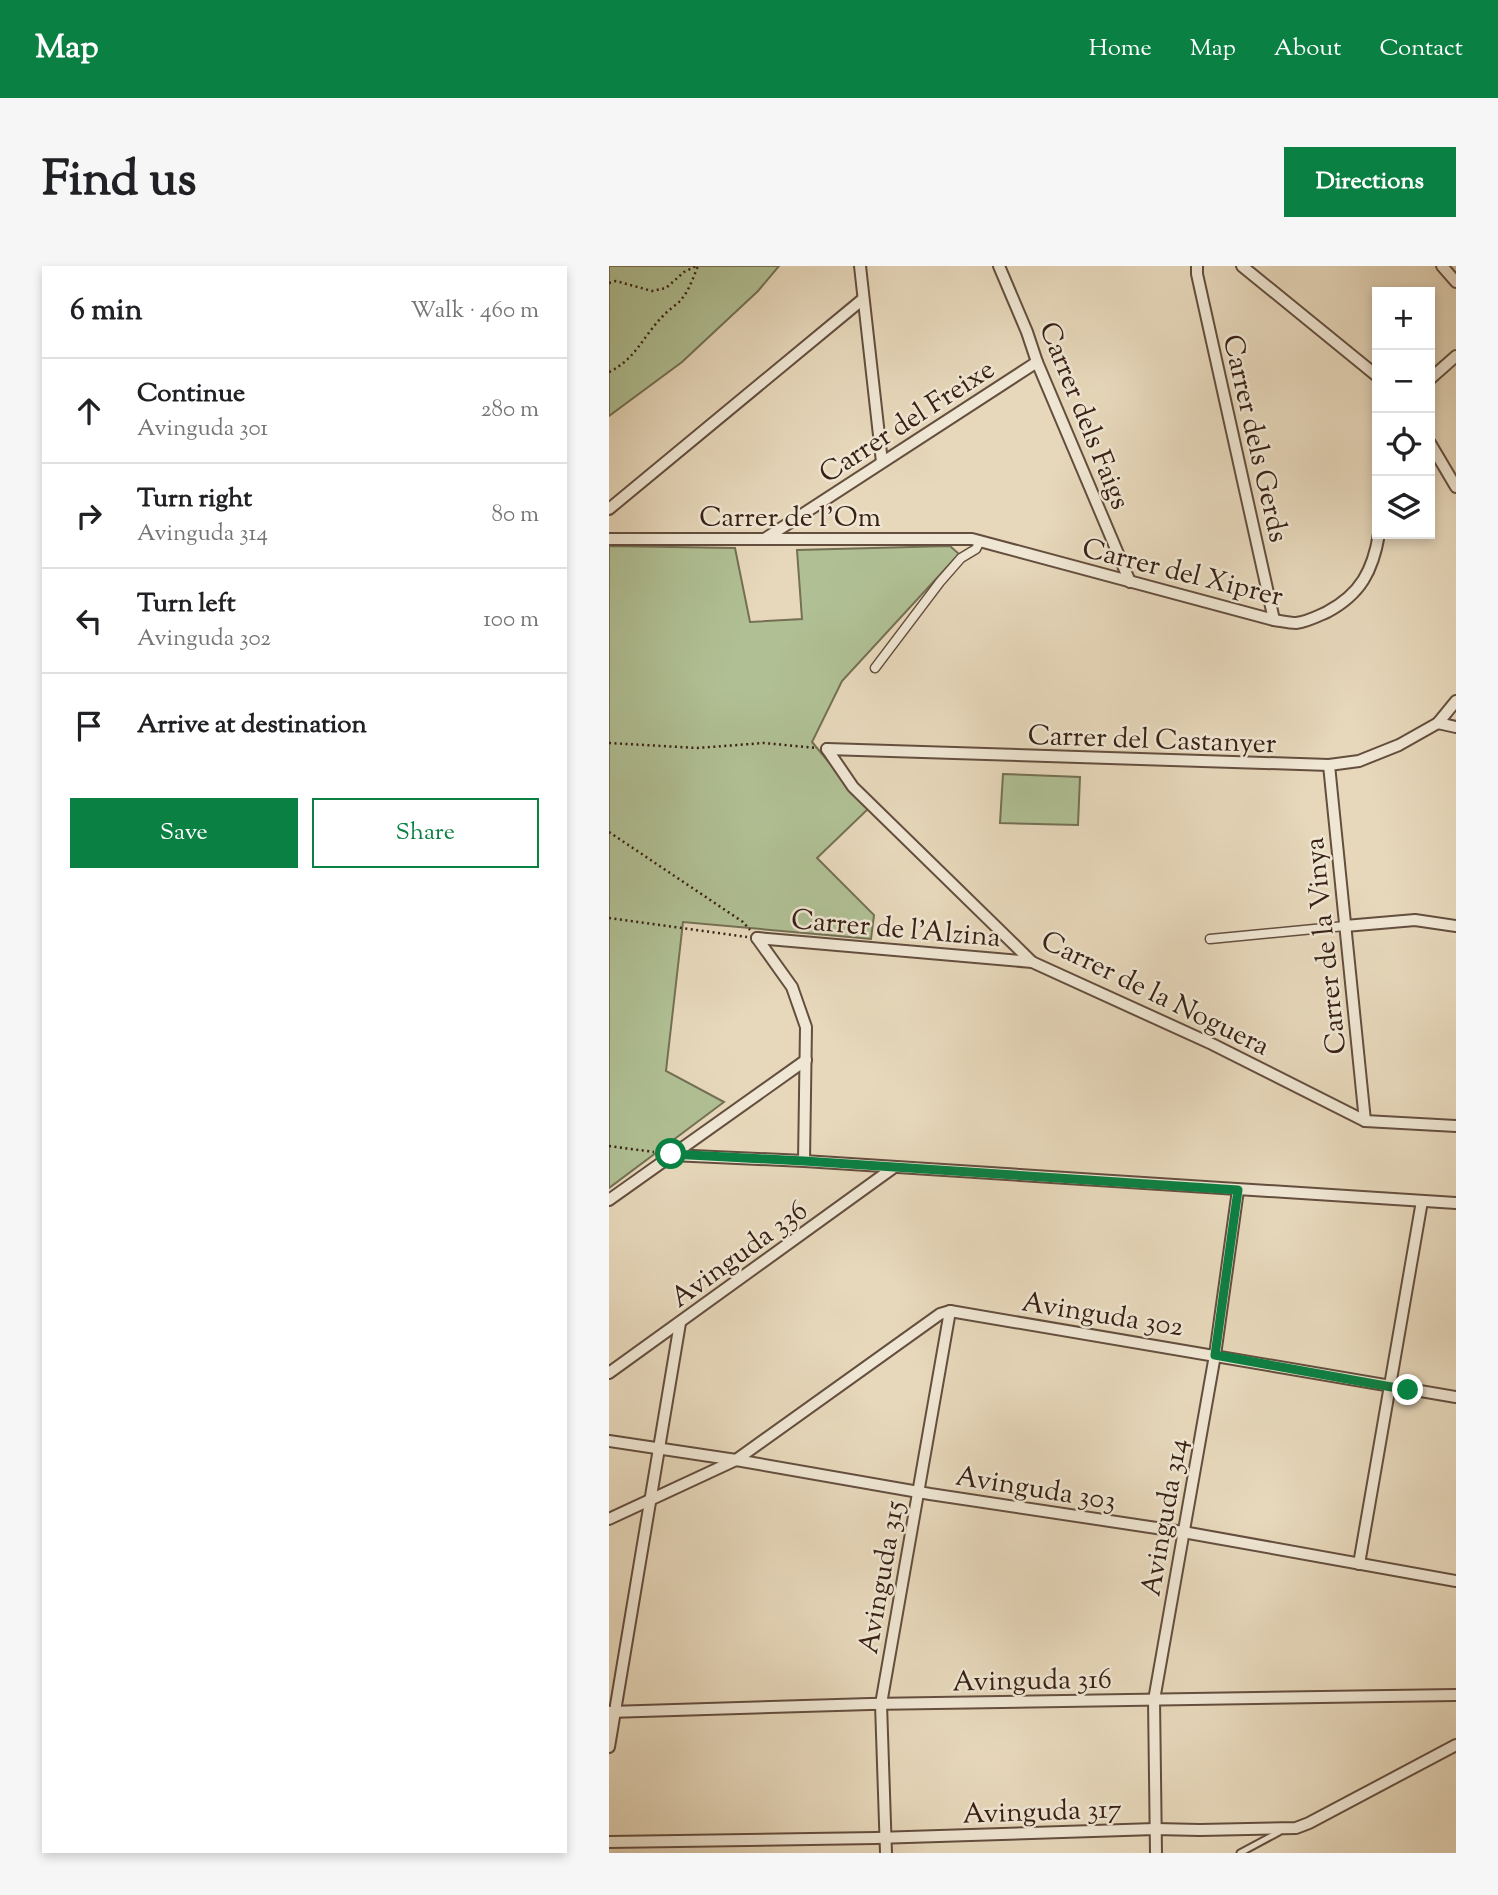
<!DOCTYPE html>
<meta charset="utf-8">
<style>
body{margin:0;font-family:"Sorts Mill Goudy",serif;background:#f6f6f6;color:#202124}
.controls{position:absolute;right:21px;top:21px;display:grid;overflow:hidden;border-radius:0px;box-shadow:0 4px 10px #0003}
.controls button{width:63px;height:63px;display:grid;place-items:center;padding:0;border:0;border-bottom:2px solid #e0e0e0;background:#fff;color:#202124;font:35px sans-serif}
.stop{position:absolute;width:21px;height:21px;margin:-16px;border:5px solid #0b8043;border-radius:50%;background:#fff}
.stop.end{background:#0b8043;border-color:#fff;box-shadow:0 2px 7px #0008}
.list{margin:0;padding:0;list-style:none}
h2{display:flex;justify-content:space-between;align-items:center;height:91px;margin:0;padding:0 28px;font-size:30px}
h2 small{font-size:23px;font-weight:400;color:#757577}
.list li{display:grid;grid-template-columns:46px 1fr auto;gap:21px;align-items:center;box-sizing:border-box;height:105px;padding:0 28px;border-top:2px solid #e0e0e0}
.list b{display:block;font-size:26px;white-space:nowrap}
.list p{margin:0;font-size:23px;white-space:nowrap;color:#757577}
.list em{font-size:23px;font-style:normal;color:#757577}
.actions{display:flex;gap:14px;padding:21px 28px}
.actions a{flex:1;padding:16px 0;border:2px solid #0b8043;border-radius:0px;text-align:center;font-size:24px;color:#0b8043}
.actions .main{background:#0b8043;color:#fff}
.icon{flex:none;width:38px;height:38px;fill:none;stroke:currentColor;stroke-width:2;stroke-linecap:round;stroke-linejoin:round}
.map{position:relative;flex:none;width:847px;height:1587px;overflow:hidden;border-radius:0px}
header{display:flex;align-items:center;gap:42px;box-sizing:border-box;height:98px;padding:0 35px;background:#0b8043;color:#fff}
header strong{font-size:33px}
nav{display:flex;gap:38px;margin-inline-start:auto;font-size:24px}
.intro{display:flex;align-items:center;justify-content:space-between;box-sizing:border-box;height:168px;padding:0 42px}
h1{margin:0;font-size:49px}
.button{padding:18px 32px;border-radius:0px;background:#0b8043;color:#fff;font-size:24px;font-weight:700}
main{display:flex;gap:42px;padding:0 42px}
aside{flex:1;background:#fff;border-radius:0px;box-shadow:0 4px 10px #0003}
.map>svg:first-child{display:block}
.green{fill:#b0c094;stroke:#747054;stroke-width:2}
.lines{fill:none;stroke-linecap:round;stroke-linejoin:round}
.service-casing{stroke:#644e3e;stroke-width:9}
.pedestrian-casing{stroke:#644e3e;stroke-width:11}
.minor-casing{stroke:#644e3e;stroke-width:14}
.path{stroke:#382015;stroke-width:2.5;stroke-dasharray:2 3.5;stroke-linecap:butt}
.service{stroke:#efe6d3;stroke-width:5}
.pedestrian{stroke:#efe6d3;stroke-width:8}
.minor{stroke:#efe6d3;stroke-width:10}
.route{stroke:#0b8043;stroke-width:9}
.labels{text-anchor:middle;stroke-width:5;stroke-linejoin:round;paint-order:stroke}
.street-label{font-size:28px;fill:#382015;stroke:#efe6d3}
</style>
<header>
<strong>Map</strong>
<nav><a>Home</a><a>Map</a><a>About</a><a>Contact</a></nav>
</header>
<div class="intro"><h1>Find us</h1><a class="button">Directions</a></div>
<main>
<aside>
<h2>6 min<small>Walk · 460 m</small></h2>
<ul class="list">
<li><svg class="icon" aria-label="ahead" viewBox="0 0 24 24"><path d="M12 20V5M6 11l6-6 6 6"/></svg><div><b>Continue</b><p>Avinguda 301</p></div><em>280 m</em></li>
<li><svg class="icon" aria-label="right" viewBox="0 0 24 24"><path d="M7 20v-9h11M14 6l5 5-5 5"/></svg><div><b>Turn right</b><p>Avinguda 314</p></div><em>80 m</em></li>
<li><svg class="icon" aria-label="left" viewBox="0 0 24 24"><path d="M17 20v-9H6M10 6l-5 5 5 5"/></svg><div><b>Turn left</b><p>Avinguda 302</p></div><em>100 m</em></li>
<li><svg class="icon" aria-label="arrive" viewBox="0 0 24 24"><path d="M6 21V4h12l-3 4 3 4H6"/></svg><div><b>Arrive at destination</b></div></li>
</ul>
<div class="actions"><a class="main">Save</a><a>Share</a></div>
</aside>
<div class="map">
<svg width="847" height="1587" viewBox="0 0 847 1587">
<rect width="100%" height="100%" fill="#e7d8bb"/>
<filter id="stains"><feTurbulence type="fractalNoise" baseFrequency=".00286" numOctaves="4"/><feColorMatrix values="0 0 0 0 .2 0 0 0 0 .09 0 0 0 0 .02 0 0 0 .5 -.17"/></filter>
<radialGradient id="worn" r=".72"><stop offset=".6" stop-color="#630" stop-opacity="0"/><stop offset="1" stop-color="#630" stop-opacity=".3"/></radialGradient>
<!-- green -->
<g class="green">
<polygon points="0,0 170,0 149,25 73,96 0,150"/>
<polygon points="0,280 126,282 141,356 193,353 188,284 341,280 350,288 233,415 203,476 259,543 208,592 265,649 262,673 74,656 57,805 115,836 0,922"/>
<polygon points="394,508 471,511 469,559 391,557"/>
</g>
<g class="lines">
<!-- service casing -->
<g class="service-casing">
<polyline id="service" points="631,1587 670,1566"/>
</g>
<!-- pedestrian casing -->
<g class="pedestrian-casing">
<g id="pedestrian">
<polyline points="266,402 331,316 352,292 367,283 371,275"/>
<polyline points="601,673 736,660"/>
</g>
</g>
<!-- minor casing -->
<g class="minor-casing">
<g id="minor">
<polyline points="251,0 273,196"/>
<polyline points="390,0 418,66 428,96 521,316"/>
<polyline points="588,0 588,8 665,354"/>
<polyline points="633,0 768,110"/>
<polyline points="833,0 847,16"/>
<polyline points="821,113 847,90"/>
<polyline points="821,177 847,221"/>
<polyline points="0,243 254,33"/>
<polyline points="157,272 428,96"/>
<path d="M 0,273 L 363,273 L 665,354 C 672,355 680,357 687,357 C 698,356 709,350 718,346 C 752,328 764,304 770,268"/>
<polyline points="829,457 847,461"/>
<polyline points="218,483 244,521 423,696 603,778 756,855 847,860"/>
<polyline points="218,483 720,499 750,495 790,479 829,457 847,435"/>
<polyline points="720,499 756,855"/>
<polyline points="736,660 806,654 847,660"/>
<polyline points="148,672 423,696"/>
<polyline points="148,672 183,721 197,761 195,895"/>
<polyline points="62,889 195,895 847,937"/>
<polyline points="0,934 197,794"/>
<polyline points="0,1107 284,902"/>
<polyline points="0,1175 127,1194 321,1228 574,1266 847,1315"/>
<polyline points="0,1253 127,1194 331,1048 341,1045 847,1131"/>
<polyline points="750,1298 813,935"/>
<polyline points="0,1446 261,1438 847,1429"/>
<polyline points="0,1481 71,1057"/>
<polyline points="0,1576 267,1572 546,1563 591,1564 687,1562 700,1557 847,1479"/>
<polyline points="277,1587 272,1438 341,1045"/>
<polyline points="547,1587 545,1434 606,1089 629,924"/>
</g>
</g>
<!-- path -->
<g class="path">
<polyline points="0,17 7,15 43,25 57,22 75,6 87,0"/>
<path d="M 0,106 C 27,93 34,70 54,50 C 59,44 66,40 71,35 C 80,25 84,12 89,0"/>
<polyline points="0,477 88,482 155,477 208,482"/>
<polyline points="0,566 134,656 141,664"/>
<polyline points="0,652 138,671"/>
<polyline points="0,880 45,886"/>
</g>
<!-- service -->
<use href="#service" class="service"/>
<!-- pedestrian -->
<use href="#pedestrian" class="pedestrian"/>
<!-- minor -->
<use href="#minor" class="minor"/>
</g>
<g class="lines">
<!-- route -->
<polyline class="route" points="62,888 195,895 629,924 606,1089 799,1124"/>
</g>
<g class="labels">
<!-- street labels -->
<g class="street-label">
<text transform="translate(477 149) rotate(68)" y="10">Carrer dels Faigs</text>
<text transform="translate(297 154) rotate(-33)" y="10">Carrer del Freixe</text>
<text transform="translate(648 172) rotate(77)" y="10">Carrer dels Gerds</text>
<text x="181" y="260">Carrer de l'Om</text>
<text transform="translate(574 305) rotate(14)" y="10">Carrer del Xiprer</text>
<text transform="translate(543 472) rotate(2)" y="10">Carrer del Castanyer</text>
<text transform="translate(287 661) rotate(5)" y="10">Carrer de l'Alzina</text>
<text transform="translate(715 680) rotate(-96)" y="10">Carrer de la Vinya</text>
<text transform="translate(547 726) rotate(26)" y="10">Carrer de la Noguera</text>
<text transform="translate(129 987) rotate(-36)" y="10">Avinguda 336</text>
<text transform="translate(494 1047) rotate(9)" y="10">Avinguda 302</text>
<text transform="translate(427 1221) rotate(9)" y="10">Avinguda 303</text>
<text transform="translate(554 1251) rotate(-80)" y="10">Avinguda 314</text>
<text transform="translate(271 1311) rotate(-80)" y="10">Avinguda 315</text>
<text transform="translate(423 1413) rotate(-1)" y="10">Avinguda 316</text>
<text transform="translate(433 1544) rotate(-2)" y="10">Avinguda 317</text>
</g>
</g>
<rect width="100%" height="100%" filter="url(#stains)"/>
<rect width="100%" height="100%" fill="url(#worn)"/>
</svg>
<div class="controls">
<button>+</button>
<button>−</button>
<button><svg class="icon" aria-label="locate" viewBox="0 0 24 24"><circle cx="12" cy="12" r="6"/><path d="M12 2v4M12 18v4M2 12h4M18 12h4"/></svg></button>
<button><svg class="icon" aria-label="layers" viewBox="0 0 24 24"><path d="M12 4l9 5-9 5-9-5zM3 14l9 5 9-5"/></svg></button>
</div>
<div class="stop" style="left:62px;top:888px"></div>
<div class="stop end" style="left:799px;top:1124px"></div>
</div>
</main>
